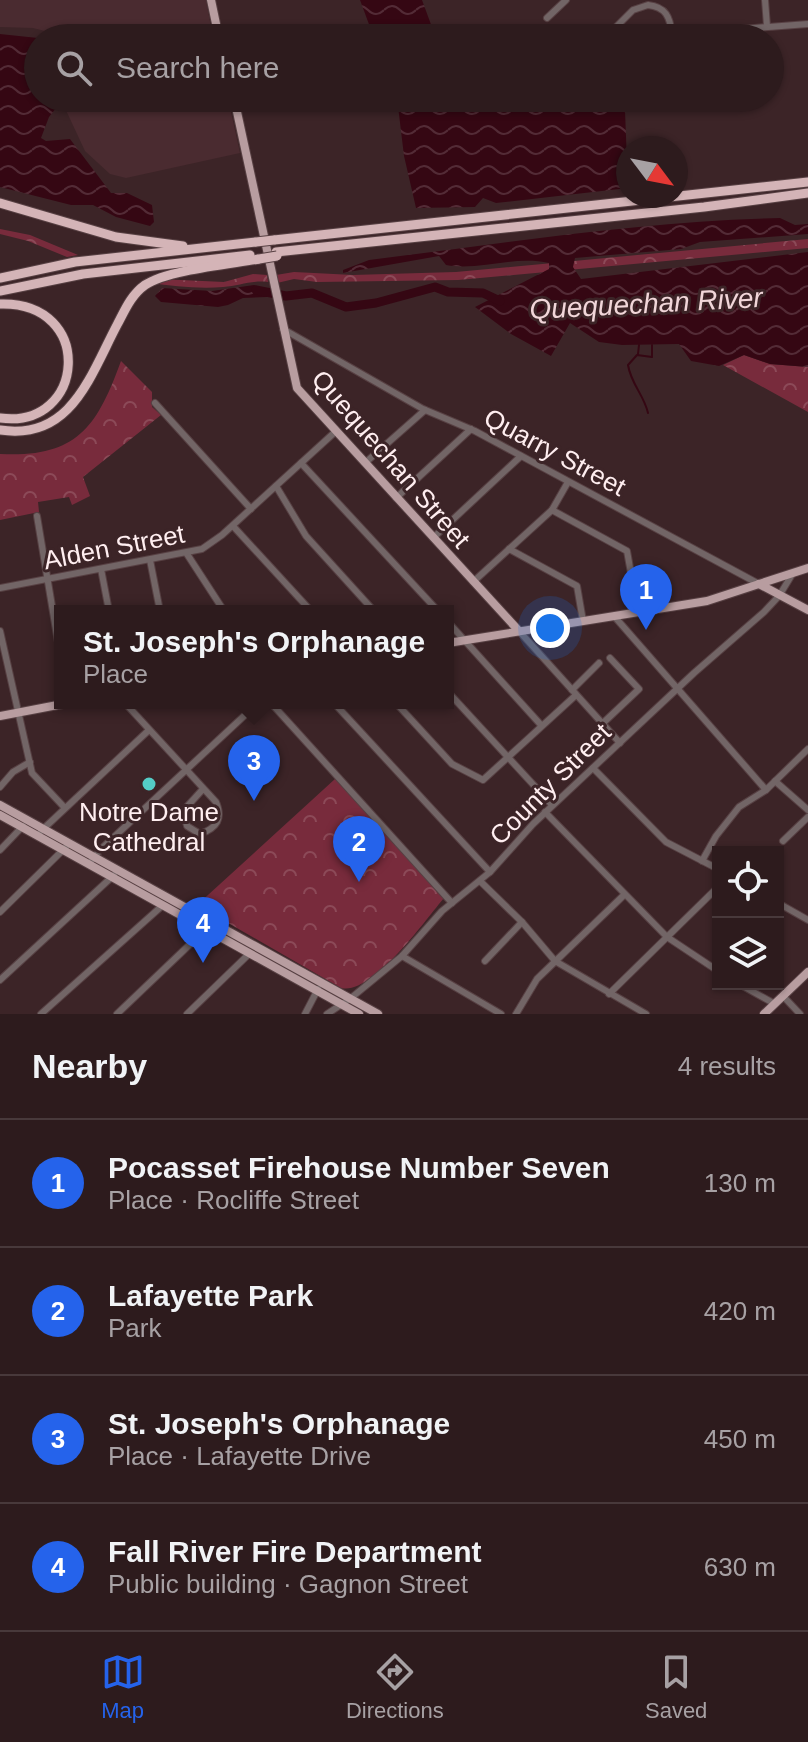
<!DOCTYPE html>
<meta charset="utf-8">
<style>
body{margin:0;font-family:Helvetica,sans-serif;background:#352426;color:#f1f3f6}
.controls{position:absolute;right:24px;bottom:24px;display:grid;overflow:hidden;border-radius:0px;box-shadow:0 2px 6px #0004}
.controls button{width:72px;height:72px;display:grid;place-items:center;padding:0;border:0;border-bottom:2px solid #48393b;background:#2d1b1d;color:#f1f3f6;font:40px sans-serif}
.compass{position:absolute;left:616px;top:136px;width:72px;height:72px;border-radius:50%;background:#2d1b1d;box-shadow:0 2px 6px #0004;rotate:122deg}
.you{position:absolute;left:550px;top:628px;width:28px;height:28px;margin:-20px;border:6px solid #fff;border-radius:50%;background:#1a73e8;box-shadow:0 0 0 12px #1a73e833}
.badge{display:grid;place-items:center;width:52px;height:52px;border-radius:50%;background:#2563eb;color:#fff;font-size:26px;font-weight:700}
.pin{position:absolute;translate:-50% -66px;filter:drop-shadow(0 2px 4px #0008)}
.pin::after{content:'';position:absolute;top:42px;width:28px;height:24px;background:inherit;clip-path:polygon(0 0,100% 0,50% 100%)}
.popup{position:absolute;left:54px;top:605px;width:400px;height:104px;box-sizing:border-box;display:grid;place-content:center;border-radius:0px;background:#2d1b1d;filter:drop-shadow(0 2px 6px #0005);font-size:26px;white-space:nowrap;color:#a7a1a4}
.popup b{font-size:30px;color:#f1f3f6}
.popup::after{content:'';position:absolute;left:50%;top:100%;margin-left:-16px;border:16px solid transparent;border-top-color:#2d1b1d}
.list{margin:0;padding:0;list-style:none}
h2{display:flex;justify-content:space-between;align-items:center;height:104px;margin:0;padding:0 32px;font-size:34px}
h2 small{font-size:26px;font-weight:400;color:#a7a1a4}
.list li{display:grid;grid-template-columns:52px 1fr auto;gap:24px;align-items:center;box-sizing:border-box;height:128px;padding:0 32px;border-top:2px solid #48393b}
.list b{display:block;font-size:30px;white-space:nowrap}
.list p{margin:0;font-size:26px;white-space:nowrap;color:#a7a1a4}
.list em{font-size:26px;font-style:normal;color:#a7a1a4}
.icon{flex:none;width:44px;height:44px;fill:none;stroke:currentColor;stroke-width:2;stroke-linecap:round;stroke-linejoin:round}
.map{position:relative;flex:none;width:808px;height:1014px;overflow:hidden}
.search{position:absolute;background:#2d1b1d;box-shadow:0 2px 6px #0004;left:24px;right:24px;top:24px;height:88px;display:flex;align-items:center;gap:20px;box-sizing:border-box;padding:0 28px;border-radius:44px;color:#a7a1a4;font-size:30px}
.sheet{height:616px;background:#2d1b1d}
nav{display:flex;justify-content:space-around;align-items:center;box-sizing:border-box;height:112px;border-top:2px solid #48393b;background:#2d1b1d;font-size:22px;color:#a7a1a4}
nav a{display:grid;justify-items:center;gap:4px}
nav .on{color:#2563eb}
.map>svg:first-child{display:block}
.built{fill:#4a2b30}
.park{fill:url(#park-crowns)}
.water{fill:url(#water-waves)}
.lines{fill:none;stroke-linecap:round;stroke-linejoin:round}
.stream{stroke:#350713;stroke-width:2}
.river{stroke:#350713;stroke-width:9}
.minor-casing{stroke:#574043;stroke-width:8}
.major-casing{stroke:#574043;stroke-width:10}
.highway-casing{stroke:#574043;stroke-width:11}
.minor{stroke:#726566;stroke-width:6}
.major{stroke:#b89da0;stroke-width:8}
.highway{stroke:#d4b4b7;stroke-width:9}
.highway-bridge-casing{stroke:#574043;stroke-width:11;stroke-linecap:butt}
.highway-bridge{stroke:#d4b4b7;stroke-width:9}
.poi-dot{fill:#54cdc7;stroke:#3c2427;stroke-width:3}
.labels{text-anchor:middle;stroke-width:6;stroke-linejoin:round;paint-order:stroke}
.street-label{font-size:26px;fill:#ffeef0;stroke:#3c2427}
.poi-label{font-size:26px;fill:#ffeef0;stroke:#3c2427}
.water-label{font-size:28px;font-style:italic;fill:#f1d6d9;stroke:#3c2427}
</style>
<div class="map">
<svg width="808" height="1014" viewBox="0 0 808 1014">
<defs>
<pattern id="park-crowns" width="20" height="18" patternUnits="userSpaceOnUse" patternTransform="scale(2)"><rect width="20" height="18" fill="#782b3c"/><path d="M2 6a3 3 0 1 1 6 0M12 15a3 3 0 1 1 6 0" fill="none" stroke="#8c4a58"/></pattern>
<pattern id="water-waves" width="16" height="10" patternUnits="userSpaceOnUse" patternTransform="scale(2)"><rect width="16" height="10" fill="#350713"/><path d="M0 5q4-4 8 0t8 0" fill="none" stroke="#532b36"/></pattern>
</defs>
<rect width="100%" height="100%" fill="#3c2427"/>
<!-- built -->
<g class="built">
<polygon points="0,0 206,0 213,38 73,38 33,28 0,27"/>
<polygon points="71,98 228,98 240,153 126,178 110,174 85,151 64,106"/>
</g>
<!-- park -->
<g class="park">
<polygon points="0,229 30,235 78,255 67,257 28,241 0,234"/>
<polygon points="808,239 808,248 458,280 317,282 294,279 277,283 276,275 294,272 353,275 456,272"/>
<path d="M 253,274 L 267,275 L 268,282 C 252,280 239,286 223,287 C 198,289 174,286 150,283 L 159,279 L 224,282 Z"/>
<polygon points="744,355 770,364 808,367 808,412 723,365"/>
<path d="M 121,361 L 152,392 L 152,407 L 161,415 L 83,477 L 90,496 L 72,505 L 69,497 L 38,502 L 39,512 L 0,520 L 0,454 C 77,458 97,427 121,361 Z"/>
<path d="M 335,779 L 444,898 C 426,919 372,996 341,988 L 197,905 Z"/>
</g>
<!-- water -->
<g class="water">
<polygon points="360,0 422,0 436,38 374,38"/>
<polygon points="0,34 38,38 38,98 64,98 49,117 41,138 46,141 70,139 111,193 127,193 152,205 154,222 150,226 116,217 93,205 71,205 0,187"/>
<polygon points="397,98 617,98 625,110 628,188 496,203 483,198 475,207 416,208 404,156"/>
<path d="M 780,218 L 795,225 L 808,224 L 808,234 L 700,242 L 681,249 L 575,258 L 573,267 L 581,279 L 808,252 L 808,367 L 770,364 L 744,355 L 719,366 L 691,361 L 679,344 L 622,345 L 599,342 L 570,323 L 551,356 L 511,334 L 475,307 L 549,269 L 549,263 C 514,255 480,271 446,265 L 439,256 L 343,273 L 343,270 L 369,260 C 505,243 643,221 780,218 Z"/>
<polygon points="254,285 267,289 267,297 243,298 228,305 218,307 161,302 155,296 162,288 212,291"/>
</g>
<g class="lines">
<!-- stream -->
<g class="stream">
<polyline points="638,354 639,345"/>
<path d="M 648,413 C 644,395 631,384 628,365 L 637,355 L 652,357 L 652,345"/>
</g>
<!-- river -->
<polyline class="river" points="256,290 286,296 312,293 346,307 376,303 435,287 448,292 483,293 500,301"/>
<!-- minor casing -->
<g class="minor-casing">
<g id="minor">
<polyline points="765,0 767,26"/>
<polyline points="547,18 566,0"/>
<polyline points="651,36 808,24"/>
<path d="M 606,37 L 633,10 L 648,5 C 666,7 670,17 672,34"/>
<polyline points="283,329 423,409 475,431 759,584"/>
<polyline points="155,403 251,509"/>
<polyline points="301,463 438,611"/>
<polyline points="365,463 425,410"/>
<polyline points="276,486 306,536 374,611"/>
<polyline points="396,498 471,429"/>
<polyline points="552,510 627,551 638,612"/>
<polyline points="37,516 60,654"/>
<polyline points="233,526 311,611"/>
<polyline points="433,538 521,456"/>
<polyline points="509,549 577,586 583,621"/>
<polyline points="187,554 224,611"/>
<polyline points="150,560 160,611"/>
<polyline points="101,569 109,611"/>
<polyline points="473,582 552,510 568,482"/>
<polyline points="0,588 202,549 222,535 335,432"/>
<polyline points="614,616 766,790"/>
<polyline points="448,622 541,725"/>
<polyline points="0,631 32,773 64,807"/>
<polyline points="519,631 620,743"/>
<polyline points="572,690 599,663"/>
<polyline points="448,692 552,805"/>
<path d="M 125,703 L 216,802 C 223,819 217,828 200,834 L 187,826 L 183,811 L 203,789"/>
<polyline points="271,703 452,903"/>
<polyline points="334,703 490,872"/>
<polyline points="396,703 452,764 483,780 576,695"/>
<polyline points="602,724 639,689 610,658"/>
<polyline points="593,768 666,842 718,869"/>
<polyline points="775,781 808,810"/>
<polyline points="0,787 13,772 30,762"/>
<polyline points="545,812 667,937 718,971"/>
<polyline points="41,831 149,730"/>
<polyline points="783,841 808,817"/>
<polyline points="0,850 23,826"/>
<polyline points="702,861 716,836 739,807 766,790 808,749"/>
<polyline points="89,864 100,850 258,703"/>
<polyline points="480,881 522,922 555,961 646,1014"/>
<polyline points="778,903 808,920"/>
<polyline points="0,912 66,847"/>
<polyline points="402,956 501,1014"/>
<polyline points="485,961 522,922"/>
<polyline points="0,980 114,875"/>
<polyline points="739,984 775,1004"/>
<polyline points="609,994 718,887"/>
<polyline points="783,996 800,1014"/>
<polyline points="41,1014 163,905"/>
<polyline points="117,1014 206,929"/>
<polyline points="187,1014 250,953"/>
<polyline points="305,1014 318,989"/>
<polyline points="327,1014 351,998 402,956 442,911 490,872 533,824 694,673 764,612 779,596 793,573"/>
<polyline points="516,1014 537,979 624,895"/>
</g>
</g>
<!-- major casing -->
<g class="major-casing">
<g id="major">
<polyline points="211,0 219,38"/>
<polyline points="234,98 297,388 519,631"/>
<polyline points="759,584 808,610"/>
<polyline points="448,643 707,601 808,568"/>
<polyline points="0,716 68,703"/>
<polyline points="0,805 378,1014"/>
<polyline points="0,815 359,1014"/>
<polyline points="764,1014 808,972"/>
</g>
</g>
<!-- highway casing -->
<g class="highway-casing">
<g id="highway">
<polyline points="0,203 116,237 183,246"/>
<polyline points="274,240 808,182"/>
<polyline points="276,252 704,207 808,193"/>
<polyline points="0,278 75,262 256,242"/>
<polyline points="0,291 83,274 250,255"/>
<path d="M 0,304 C 96,301 86,430 0,418"/>
<path d="M 0,430 C 71,441 90,376 117,325 C 125,310 131,295 145,285 C 167,270 231,264 259,259"/>
</g>
</g>
<!-- minor -->
<use href="#minor" class="minor"/>
<!-- major -->
<use href="#major" class="major"/>
<!-- highway -->
<use href="#highway" class="highway"/>
<!-- highway-bridge casing -->
<g class="highway-bridge-casing">
<g id="highway-bridge">
<polyline points="256,242 274,240"/>
<polyline points="259,259 277,256"/>
</g>
</g>
<!-- highway-bridge -->
<use href="#highway-bridge" class="highway-bridge"/>
</g>
<!-- markers -->
<circle class="poi-dot" cx="149" cy="784" r="8"/>
<g class="labels">
<!-- street labels -->
<g class="street-label">
<text transform="translate(555 452) rotate(28)" y="9">Quarry Street</text>
<text transform="translate(391 459) rotate(49)" y="9">Quequechan Street</text>
<text transform="translate(114 547) rotate(-11)" y="9">Alden Street</text>
<text transform="translate(550 784) rotate(-45)" y="9">County Street</text>
</g>
<!-- poi labels -->
<g class="poi-label">
<text x="149" y="821">Notre Dame<tspan x="149" dy="30">Cathedral</tspan></text>
</g>
<!-- water labels -->
<g class="water-label">
<text transform="translate(646 303) rotate(-3)" y="10">Quequechan River</text>
</g>
</g>
</svg>
<div class="controls">
<button><svg class="icon" aria-label="locate" viewBox="0 0 24 24"><circle cx="12" cy="12" r="6"/><path d="M12 2v4M12 18v4M2 12h4M18 12h4"/></svg></button>
<button><svg class="icon" aria-label="layers" viewBox="0 0 24 24"><path d="M12 4l9 5-9 5-9-5zM3 14l9 5 9-5"/></svg></button>
</div>
<svg class="compass" viewBox="-18 -18 36 36"><path d="M0-13l5 13h-10z" fill="#e53935"/><path d="M0 13l5-13h-10z" fill="#a7a1a4"/></svg>
<div class="you"></div>
<div class="pin badge" style="left:646px;top:630px">1</div>
<div class="pin badge" style="left:359px;top:882px">2</div>
<div class="pin badge" style="left:254px;top:801px">3</div>
<div class="popup"><b>St. Joseph's Orphanage</b>Place</div>
<div class="pin badge" style="left:203px;top:963px">4</div>
<div class="search"><svg class="icon" aria-label="search" viewBox="0 0 24 24"><circle cx="10" cy="10" r="6"/><path d="M15 15l6 6"/></svg>Search here</div>
</div>
<section class="sheet">
<h2>Nearby<small>4 results</small></h2>
<ul class="list">
<li><span class="badge">1</span><div><b>Pocasset Firehouse Number Seven</b><p>Place · Rocliffe Street</p></div><em>130 m</em></li>
<li><span class="badge">2</span><div><b>Lafayette Park</b><p>Park</p></div><em>420 m</em></li>
<li><span class="badge">3</span><div><b>St. Joseph's Orphanage</b><p>Place · Lafayette Drive</p></div><em>450 m</em></li>
<li><span class="badge">4</span><div><b>Fall River Fire Department</b><p>Public building · Gagnon Street</p></div><em>630 m</em></li>
</ul>
</section>
<nav>
<a class="on"><svg class="icon" aria-label="map" viewBox="0 0 24 24"><path d="M3 6l6-2 6 2 6-2v14l-6 2-6-2-6 2zM9 4v14M15 6v14"/></svg>Map</a>
<a><svg class="icon" aria-label="directions" viewBox="0 0 24 24"><path d="M12 3l9 9-9 9-9-9zM9 14v-3h6M13 9l2 2-2 2"/></svg>Directions</a>
<a><svg class="icon" aria-label="saved" viewBox="0 0 24 24"><path d="M7 4h10v16l-5-4-5 4z"/></svg>Saved</a>
</nav>
